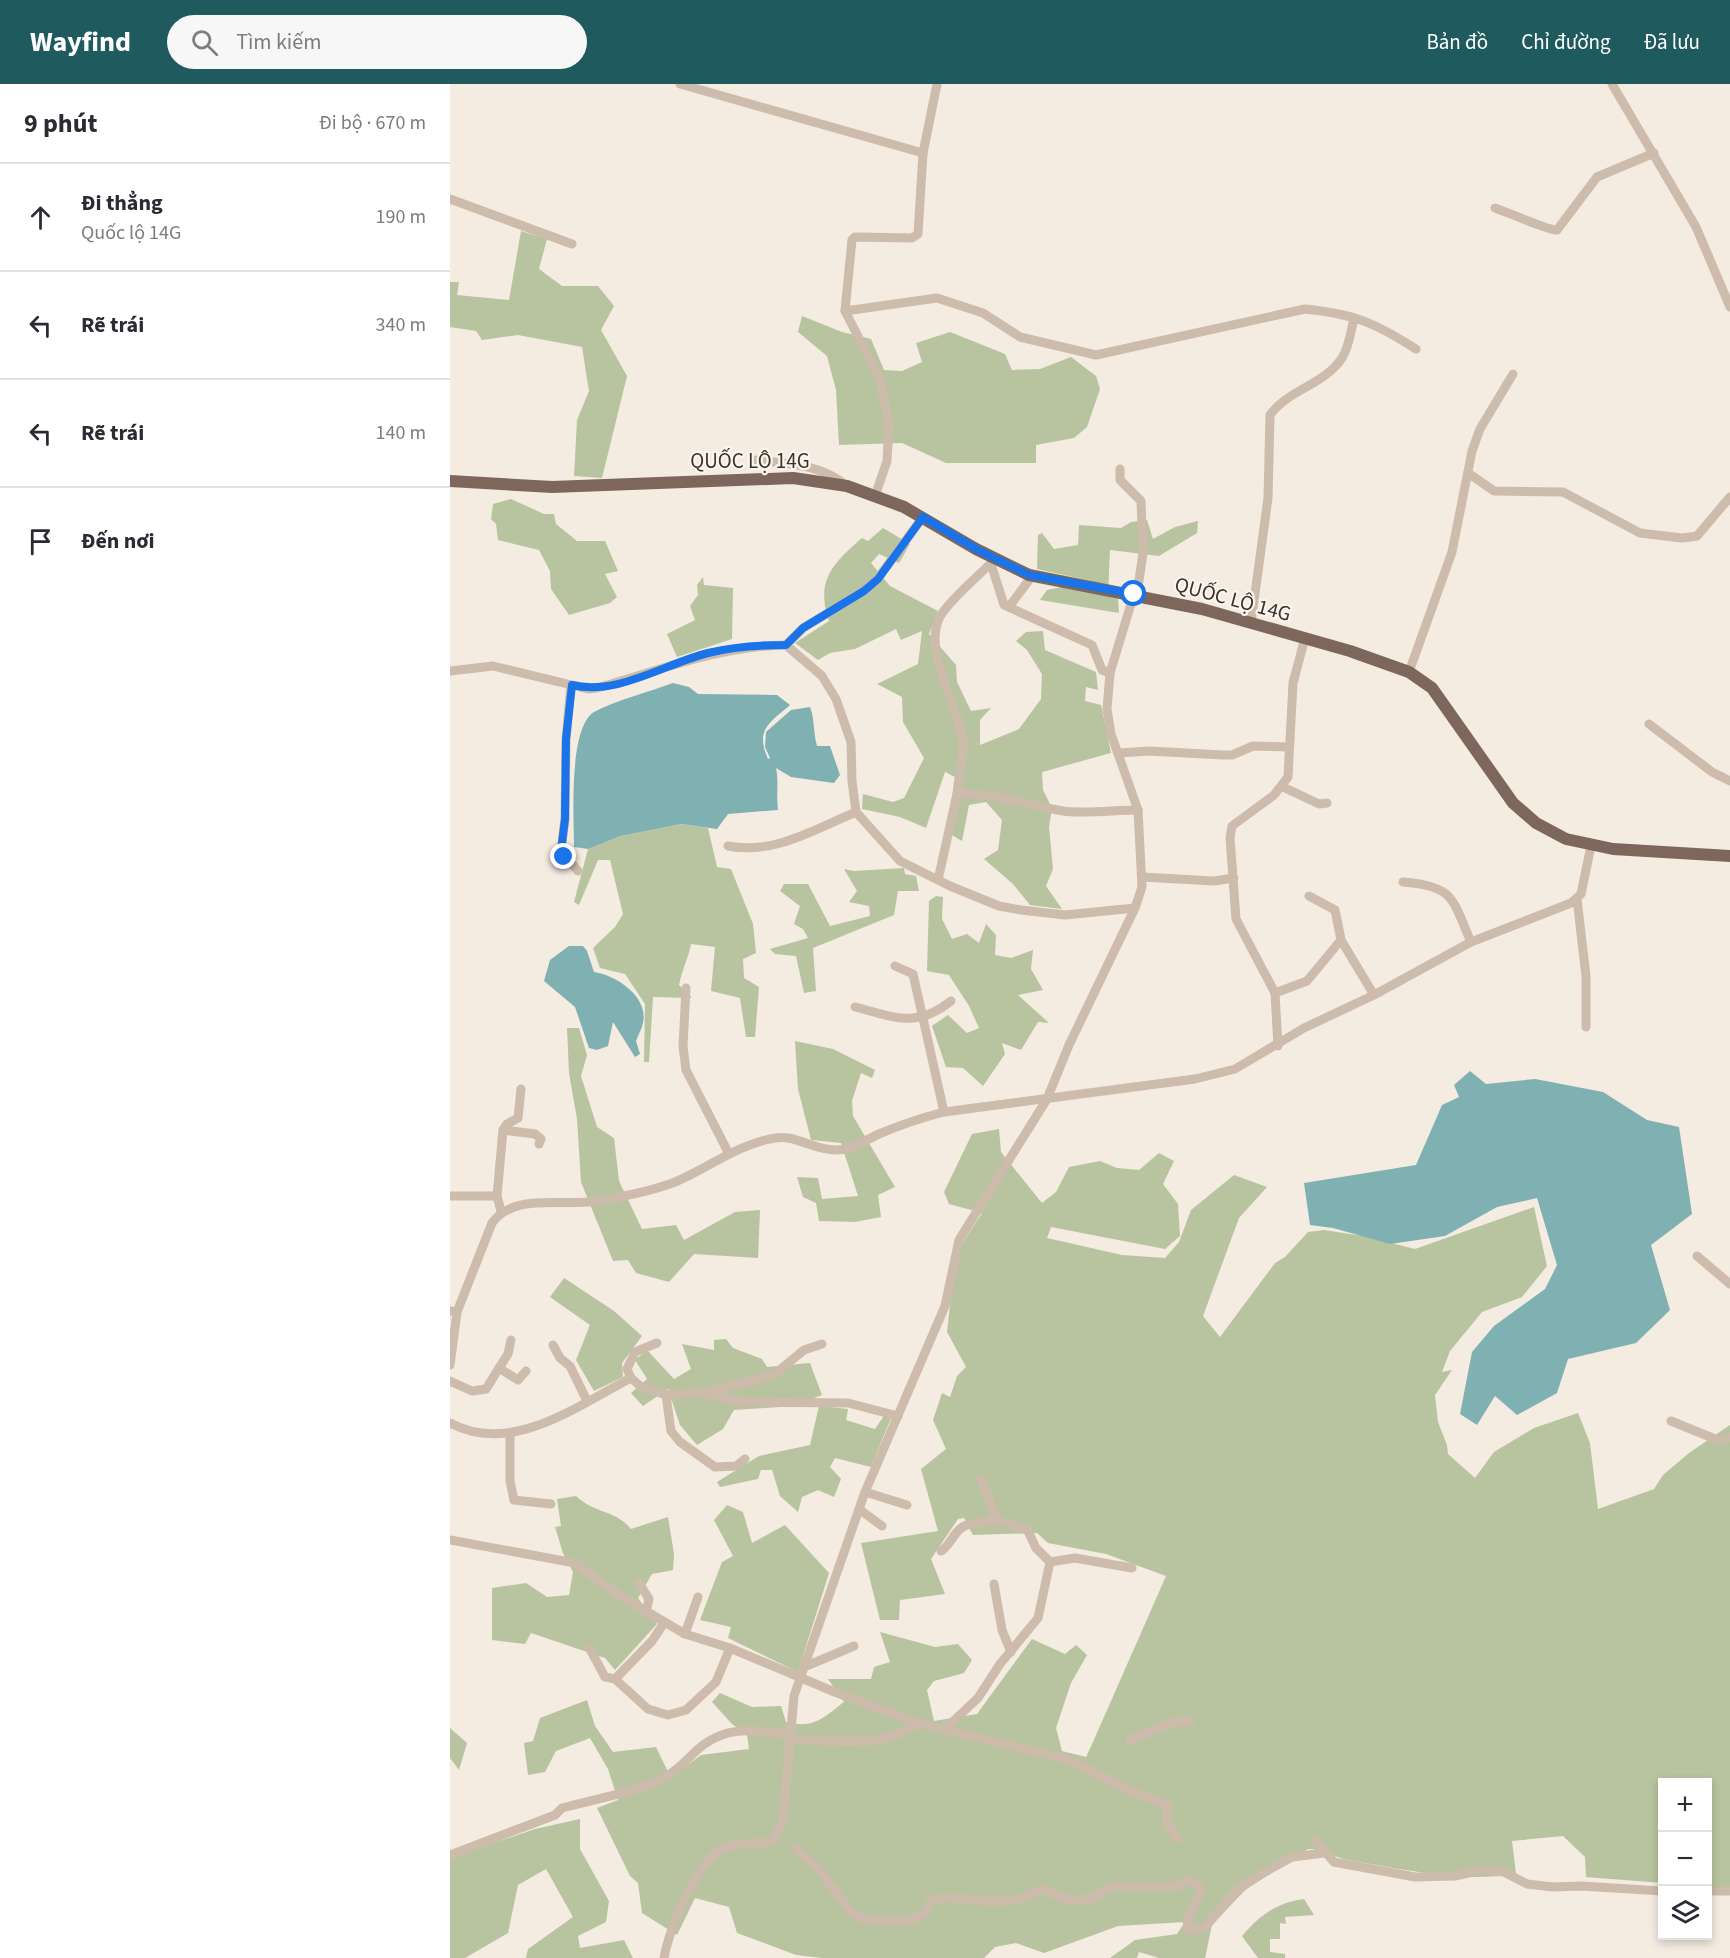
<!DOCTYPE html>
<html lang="vi">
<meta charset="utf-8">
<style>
body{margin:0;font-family:"Source Sans 3",sans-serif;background:#f7f7f7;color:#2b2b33}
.controls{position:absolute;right:18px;bottom:18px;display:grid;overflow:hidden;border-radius:0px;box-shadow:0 3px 9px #0003}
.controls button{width:54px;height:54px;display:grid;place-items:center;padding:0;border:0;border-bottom:2px solid #e1e1e2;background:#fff;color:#2b2b33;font:30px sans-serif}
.stop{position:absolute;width:18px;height:18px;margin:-14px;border:4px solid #1a73e8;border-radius:50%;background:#fff}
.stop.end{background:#1a73e8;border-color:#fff;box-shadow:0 2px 6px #0008}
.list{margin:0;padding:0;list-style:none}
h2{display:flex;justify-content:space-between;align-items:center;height:78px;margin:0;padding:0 24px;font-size:26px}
h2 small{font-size:20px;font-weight:400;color:#7c7c81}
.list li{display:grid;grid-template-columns:39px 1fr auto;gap:18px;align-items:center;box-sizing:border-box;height:108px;padding:0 24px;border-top:2px solid #e1e1e2}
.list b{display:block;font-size:22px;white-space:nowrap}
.list p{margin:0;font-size:20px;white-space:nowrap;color:#7c7c81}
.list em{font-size:20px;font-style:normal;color:#7c7c81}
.icon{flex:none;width:33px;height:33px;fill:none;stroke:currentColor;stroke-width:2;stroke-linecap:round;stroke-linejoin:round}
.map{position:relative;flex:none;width:1280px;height:1874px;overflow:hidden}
header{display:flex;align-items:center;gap:36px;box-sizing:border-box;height:84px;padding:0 30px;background:#1f5a5e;color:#fff}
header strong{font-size:28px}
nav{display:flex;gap:33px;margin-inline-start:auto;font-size:21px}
.search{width:420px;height:54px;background:#f7f7f7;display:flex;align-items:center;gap:15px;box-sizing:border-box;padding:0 21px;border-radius:33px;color:#7c7c81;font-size:22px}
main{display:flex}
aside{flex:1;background:#fff}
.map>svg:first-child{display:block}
.green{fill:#b8c4a0}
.water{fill:#7fb0b2}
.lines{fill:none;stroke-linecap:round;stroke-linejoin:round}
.minor{stroke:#cdbbac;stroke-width:9}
.major{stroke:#7d675c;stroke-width:12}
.route{stroke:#1a73e8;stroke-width:8}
.labels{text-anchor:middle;stroke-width:4.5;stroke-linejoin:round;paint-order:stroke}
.street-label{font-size:21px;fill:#3b302b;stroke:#fbf5ee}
</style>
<header>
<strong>Wayfind</strong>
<div class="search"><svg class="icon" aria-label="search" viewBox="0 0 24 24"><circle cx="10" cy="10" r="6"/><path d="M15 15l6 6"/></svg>Tìm kiếm</div>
<nav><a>Bản đồ</a><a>Chỉ đường</a><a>Đã lưu</a></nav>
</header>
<main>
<aside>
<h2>9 phút<small>Đi bộ · 670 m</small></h2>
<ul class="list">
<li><svg class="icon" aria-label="ahead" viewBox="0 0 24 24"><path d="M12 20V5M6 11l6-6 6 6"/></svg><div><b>Đi thẳng</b><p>Quốc lộ 14G</p></div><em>190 m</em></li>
<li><svg class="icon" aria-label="left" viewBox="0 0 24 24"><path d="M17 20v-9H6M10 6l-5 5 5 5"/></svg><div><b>Rẽ trái</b></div><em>340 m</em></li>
<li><svg class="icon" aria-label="left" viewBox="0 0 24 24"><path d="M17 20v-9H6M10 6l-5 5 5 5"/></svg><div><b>Rẽ trái</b></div><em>140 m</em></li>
<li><svg class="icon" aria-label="arrive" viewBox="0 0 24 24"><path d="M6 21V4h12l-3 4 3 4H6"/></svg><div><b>Đến nơi</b></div></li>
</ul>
</aside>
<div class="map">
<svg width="1280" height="1874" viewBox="0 0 1280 1874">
<rect width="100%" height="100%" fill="#f4ebe1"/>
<!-- green -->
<g class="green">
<polygon points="71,147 97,155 89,185 112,202 148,202 164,222 151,246 177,292 152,394 124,392 127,336 139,307 132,263 68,251 32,256 26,247 0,243 0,198 9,198 7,211 59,216"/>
<polygon points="352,232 392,248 421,255 434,286 452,287 472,278 466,259 500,248 555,270 562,286 590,285 621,273 646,292 650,305 637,343 624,354 586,361 586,379 496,379 452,359 389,361 386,306 377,272 348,248"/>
<polygon points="61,415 94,430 104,430 106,440 127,457 155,457 168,487 155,490 167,513 160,519 119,531 101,505 100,487 89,466 48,456 46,440 41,435 43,420"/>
<polygon points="697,436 703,455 725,443 748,437 747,449 709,472 660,466 658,512 668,515 669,529 590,516 597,506 641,497 587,485 588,451 592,449 604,465 628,461 629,441 671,444 681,438"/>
<path d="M 433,444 L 460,460 L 449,479 L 429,470 L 421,479 L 440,502 L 488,527 L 479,550 L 506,581 L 507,598 L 521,627 L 541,624 L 530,636 L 530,661 L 569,645 L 591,615 L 592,590 L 577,566 L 566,557 L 576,548 L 593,547 L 595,566 L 646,588 L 648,606 L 636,603 L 635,617 L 651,621 L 661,669 L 592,688 L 593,706 L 602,724 L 599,743 L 603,785 L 596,802 L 612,825 L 580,821 L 563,800 L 534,775 L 548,766 L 552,736 L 536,718 L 519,721 L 512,757 L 500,750 L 511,696 L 495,688 L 476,744 L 450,733 L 412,725 L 413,710 L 443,718 L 454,714 L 474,674 L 453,638 L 452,613 L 427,600 L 468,580 L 472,547 L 451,556 L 446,545 L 405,565 L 380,569 L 368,576 L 345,559 L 379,537 C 365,497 383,479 412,454 L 418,457 Z"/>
<polygon points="253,493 254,501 283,504 282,555 227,573 217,550 245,536 240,522 248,511 247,501"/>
<path d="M 231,740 L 258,744 L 267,783 L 281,785 L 303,840 L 306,869 L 293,875 L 294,894 L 309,903 L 305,953 L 296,953 L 290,914 L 261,907 L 265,863 L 241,860 C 238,875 232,886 229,901 L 242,914 L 203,913 L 199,978 L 194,978 L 195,920 L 175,890 L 150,884 L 143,864 L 165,843 L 173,830 L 160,776 L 148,776 L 129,821 L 124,818 L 138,765 L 171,752 Z"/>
<polygon points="454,784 455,790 466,792 469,807 448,807 444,831 363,864 366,907 354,909 346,872 325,870 320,865 358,854 353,845 344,840 350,822 330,807 334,800 358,800 380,842 420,832 419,822 399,818 407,807 394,785 404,787"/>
<polygon points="486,812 493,813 492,835 502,855 517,850 529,859 536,840 546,851 545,871 561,874 583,866 581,885 593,906 568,911 599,939 588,938 571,966 552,959 555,970 533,1002 513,984 496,983 482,942 498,931 517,949 529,944 519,922 499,891 477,887 479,817"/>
<polygon points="117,944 129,944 137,971 131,992 147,1043 164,1054 169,1097 192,1145 226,1141 234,1156 285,1128 310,1126 308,1174 244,1170 219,1198 186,1189 178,1176 163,1177 131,1098 127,1035 119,989"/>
<polygon points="345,957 383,965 425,986 422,994 411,989 402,1017 403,1032 445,1103 428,1111 431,1133 405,1138 369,1137 366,1119 353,1113 347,1093 368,1094 372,1115 408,1112 391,1059 361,1056 348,1005"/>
<path d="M 549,1045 L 551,1068 L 592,1119 L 606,1108 L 619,1083 L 650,1077 L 667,1084 L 689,1086 L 709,1069 L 724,1077 L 713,1100 L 728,1120 L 730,1152 L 715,1165 L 601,1143 L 597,1154 L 672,1171 L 715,1174 L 729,1158 L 741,1126 L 784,1091 L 817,1103 L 789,1134 L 753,1232 L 770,1253 L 825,1179 L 835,1173 L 858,1148 L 874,1146 L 913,1152 L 965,1165 L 1084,1123 L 1097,1182 L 1072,1213 L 1032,1228 L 1000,1267 L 992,1288 L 1002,1286 L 985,1311 L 988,1338 L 997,1361 L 998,1370 L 1025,1394 L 1044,1368 L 1084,1344 L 1128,1329 L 1140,1359 L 1148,1425 L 1204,1405 L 1213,1391 L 1239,1369 L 1280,1341 L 1280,1803 L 1258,1803 L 1258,1698 L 1212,1698 L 1212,1799 L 1136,1793 L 1135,1773 L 1113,1752 L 1062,1757 L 1066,1790 C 1012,1799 951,1785 898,1776 C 884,1773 872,1765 858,1765 L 798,1803 L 762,1841 L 755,1874 L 709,1874 L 689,1868 L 687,1874 L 660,1874 L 685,1856 L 727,1850 L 735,1838 L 668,1842 L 594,1869 L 566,1859 L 545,1863 L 534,1874 L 372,1874 L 346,1871 L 287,1849 L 279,1823 L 245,1814 L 227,1851 L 192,1829 L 188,1799 L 180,1792 L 147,1724 L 168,1716 L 158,1685 L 140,1654 L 106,1667 L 95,1688 L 78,1691 L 74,1659 L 83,1657 L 90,1634 L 137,1616 L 145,1642 L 163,1668 L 206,1663 L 221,1694 L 251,1671 L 299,1665 L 297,1651 L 282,1640 L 262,1618 L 270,1609 L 302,1623 L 331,1622 L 336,1638 C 364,1645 373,1634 394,1618 L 378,1595 L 421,1595 L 424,1583 L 440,1578 L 430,1548 L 485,1563 L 508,1560 L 522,1576 L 514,1589 L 484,1597 L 477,1606 L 484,1637 L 527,1630 L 582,1555 L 615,1570 L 626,1561 L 637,1571 L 621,1599 L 606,1644 L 612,1667 L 636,1673 L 643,1658 L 716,1492 L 656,1470 L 598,1459 L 587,1449 L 523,1451 L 514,1434 L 508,1435 L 481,1475 L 495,1510 L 450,1516 L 449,1536 L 430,1536 L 411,1459 L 488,1447 L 471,1385 L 496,1365 L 483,1336 L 492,1309 L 500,1313 L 507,1292 L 516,1283 L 497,1248 L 506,1169 L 532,1129 L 499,1120 L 494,1108 L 522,1050 Z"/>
<polygon points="114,1194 164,1227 192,1252 172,1279 173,1293 144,1307 126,1276 140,1241 100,1213"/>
<polygon points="276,1255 283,1264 312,1275 317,1283 360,1279 372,1311 344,1322 284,1326 273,1345 247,1361 230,1341 218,1305 193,1322 181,1309 197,1295 185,1276 197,1266 224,1295 241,1285 232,1260 264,1266 264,1256"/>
<polygon points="369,1322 398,1325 396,1336 425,1345 438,1326 444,1327 421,1383 385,1374 380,1383 391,1395 384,1413 368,1406 352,1413 348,1428 330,1412 322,1386 311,1386 308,1395 270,1403 267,1398 309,1372 360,1361"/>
<path d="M 126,1412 C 145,1430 166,1426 181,1445 L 218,1433 L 224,1470 L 223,1486 L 202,1490 L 188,1514 L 207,1540 L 165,1586 L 155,1574 L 81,1549 L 75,1560 L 42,1556 L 42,1504 L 76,1499 L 97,1513 L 119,1511 L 123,1488 L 113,1469 L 105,1443 L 111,1442 L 107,1415 Z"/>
<polygon points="277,1421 293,1428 302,1459 335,1441 379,1489 348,1588 278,1554 281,1543 250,1536 272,1478 283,1472 264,1436"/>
<polygon points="0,1644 17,1659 9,1686 0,1674"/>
<polygon points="130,1735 130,1765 159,1817 156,1838 128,1852 130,1864 174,1856 183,1874 76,1874 78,1865 123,1833 96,1785 68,1801 58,1849 15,1874 0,1874 0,1774 85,1745"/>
<path d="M 854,1815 L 864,1831 L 835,1833 L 836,1840 L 830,1839 L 830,1855 L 820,1855 L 820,1868 L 835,1870 L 835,1874 L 808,1874 L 792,1852 C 810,1831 826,1819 854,1815 Z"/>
</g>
<!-- water -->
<g class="water">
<path d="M 223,599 L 239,603 L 248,610 L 327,611 L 340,621 C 319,639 305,646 318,675 L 320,674 L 315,663 L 316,648 L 341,626 L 360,623 C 365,636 363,648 367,662 L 380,662 L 390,691 L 384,699 L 341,693 L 326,684 C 329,698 326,711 328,726 L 278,730 L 267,745 L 231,740 L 171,752 L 138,765 L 124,763 C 124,735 118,644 144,628 C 166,616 199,608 223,599 Z"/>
<path d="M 119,862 L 133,862 L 137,867 L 144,888 C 165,891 199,912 193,939 C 192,945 188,951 186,957 L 190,970 L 185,973 L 163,938 L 158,962 L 147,966 L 139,964 L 125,923 L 94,897 L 100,876 Z"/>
<polygon points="1020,987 1036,1000 1085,995 1153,1008 1197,1036 1229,1043 1242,1130 1201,1161 1220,1226 1186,1259 1118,1275 1107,1309 1067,1331 1045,1312 1027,1341 1010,1330 1022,1268 1044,1242 1095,1205 1107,1181 1087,1114 1047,1123 995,1152 940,1160 883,1144 860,1141 854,1099 966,1081 992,1021 1009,1013 1004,1001"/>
</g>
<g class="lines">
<!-- minor -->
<g class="minor">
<polyline points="230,0 473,69"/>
<polyline points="1162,0 1246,143 1280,223"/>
<polyline points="0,115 122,160"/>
<path d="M 1045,124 C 1057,128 1100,147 1107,146 L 1147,93 L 1204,69"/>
<path d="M 395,227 L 487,214 L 533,229 L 570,253 L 646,271 L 855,225 C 905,230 925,239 966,265"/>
<path d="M 306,376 C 339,380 371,380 397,402"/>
<polyline points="670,385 670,396 691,417 693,469 687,510"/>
<polyline points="1018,389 1044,407 1113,408 1190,449 1232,454 1247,452 1280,413"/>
<polyline points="425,412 437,377 439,342 430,295 395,227 402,156 405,153 462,154 468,150 473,69 487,0"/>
<path d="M 545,475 C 529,492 502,513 491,531 C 470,565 511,625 513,660 C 514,676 508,694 507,710 C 544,708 577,721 613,727 C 633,730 666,726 688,726"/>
<polyline points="541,480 554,521 642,561 652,586 660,589"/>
<polyline points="559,523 582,492"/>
<path d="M 801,539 L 818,414 L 820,331 C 839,305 873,302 892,274 C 899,264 901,246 904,234"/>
<polyline points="336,561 353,544 414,507 428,494 473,433"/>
<path d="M 0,587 L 43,582 L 138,605 L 147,604 C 211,586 269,562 336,561 L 372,592 L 386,615 L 401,658 L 402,697 L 406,728 L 450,777 L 500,802 L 549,822 L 571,826 L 615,831 L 685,824"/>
<polyline points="959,588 1002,468 1022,367 1030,345 1063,290"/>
<polyline points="121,601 116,655 115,735 111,767 128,787"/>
<polyline points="1199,640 1262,688 1280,697"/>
<polyline points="669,669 699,667 773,671 782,671 803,662 839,663"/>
<polyline points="833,703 869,720 877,719"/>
<path d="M 278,762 C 324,771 365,745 406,728"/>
<polyline points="692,793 764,797 784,794"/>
<polyline points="488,796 507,710"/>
<path d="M 953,798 C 1005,802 1002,815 1021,858"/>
<polyline points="859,812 885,826 891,856 924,911"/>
<polyline points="1127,815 1136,892 1136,943"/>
<polyline points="445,882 463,890 494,1028"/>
<polyline points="236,904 233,962 236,986 279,1070"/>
<polyline points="825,909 857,897 891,856"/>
<path d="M 405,923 C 445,933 466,945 501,917"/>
<polyline points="828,962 825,909 786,835 780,754 782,742 824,711 838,693 843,599 855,554"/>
<polyline points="53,1046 85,1050 91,1055 89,1060"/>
<polyline points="0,1112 47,1112"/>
<polyline points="51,1127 47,1112 53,1046 57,1040 68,1034 71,1005"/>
<polyline points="1247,1172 1280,1200"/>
<path d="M 0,1227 L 7,1228 L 42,1139 C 65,1108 111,1123 145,1117 C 172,1113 199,1108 225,1098 C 258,1084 288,1060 325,1054 C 345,1050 365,1067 387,1066 C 403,1066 415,1056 429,1050 C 450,1041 471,1034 494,1028 L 745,995 L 785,985 L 854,944 L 924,911 L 1021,858 L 1121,819 L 1131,810 L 1141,762"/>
<polyline points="207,1259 185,1268 177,1285 181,1294 190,1302 216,1311 253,1309 293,1318 398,1319 448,1332"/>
<polyline points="103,1261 110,1274 120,1282 137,1317"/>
<polyline points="0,1281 7,1228"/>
<polyline points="49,1284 68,1296 76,1287"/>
<polyline points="0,1297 22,1307 36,1305 58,1270 61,1256"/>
<polyline points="253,1309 316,1293 326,1289 354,1266 372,1260"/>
<polyline points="216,1311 221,1347 230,1358 265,1383 286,1382 295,1375"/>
<polyline points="1221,1337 1270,1357 1280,1353"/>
<path d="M 0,1339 C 61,1372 127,1322 181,1294"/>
<polyline points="60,1350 60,1397 64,1416 101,1420"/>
<polyline points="531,1395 547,1436 577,1445 586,1464 600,1478"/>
<polyline points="415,1408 457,1421"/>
<polyline points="409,1425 432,1442"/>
<polyline points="0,1456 125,1479 170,1512 235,1550 280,1564 387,1609 468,1639 620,1676 680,1707 718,1721 716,1738 728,1755"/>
<path d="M 491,1467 C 500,1461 502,1452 510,1445 C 518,1437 536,1439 547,1436"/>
<polyline points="189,1499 199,1515 196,1528"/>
<polyline points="544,1500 552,1546 561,1568"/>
<polyline points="235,1550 248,1513"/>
<polyline points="140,1565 155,1593 165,1595 198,1625 218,1631 236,1626 266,1598 280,1564"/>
<polyline points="354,1583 404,1562"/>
<polyline points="165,1595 202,1557 214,1539"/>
<polyline points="496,1644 528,1614 550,1580 588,1534 600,1478 625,1474 682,1484"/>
<path d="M 341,1655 C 381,1656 434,1666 468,1639"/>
<polyline points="680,1656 724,1638 740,1638"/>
<polyline points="865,1756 884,1778 965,1793 1005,1792 1032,1786 1054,1788 1077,1800 1103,1803 1131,1802 1212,1807"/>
<path d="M 345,1764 L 371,1788 L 401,1828 L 415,1836 L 459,1837 L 474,1830 L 482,1815 C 523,1810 554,1829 591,1805 L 620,1816 L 640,1815 L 664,1802 L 729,1802 L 739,1796 L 749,1802 L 751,1809 L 737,1836 L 738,1845 L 741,1847 L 755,1843 L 787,1806 L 815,1788 L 842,1773 L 874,1769"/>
<path d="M 0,1771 L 105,1731 L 112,1724 C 141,1716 185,1708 210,1696 C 224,1689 235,1678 246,1667 C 275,1640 305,1646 341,1651"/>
<polyline points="1258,1807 1280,1807"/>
<path d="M 214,1874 C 219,1845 247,1774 277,1763 C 292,1757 308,1761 323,1757 L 333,1735 L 344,1612 L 415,1408 L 495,1222 L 509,1156 L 597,1015 L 619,961 L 685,824 L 692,803 L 688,726 L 661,650 L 657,625 L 660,589 L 684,510"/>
</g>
<!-- major -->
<polyline class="major" points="0,397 102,403 343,394 397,402 454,423 526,465 579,491 752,525 900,567 959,588 982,604 1063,719 1086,739 1116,755 1163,765 1280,772"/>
</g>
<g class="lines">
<!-- route -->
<path class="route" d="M 114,773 L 111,767 L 115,735 L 116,655 L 122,601 C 167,612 214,580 258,569 C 283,563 310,561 336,561 L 353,544 L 414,507 L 428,495 L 473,433 L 526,465 L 579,491 L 684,510"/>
</g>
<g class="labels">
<!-- street labels -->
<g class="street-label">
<text x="300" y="384">QUỐC LỘ 14G</text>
<text transform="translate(783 515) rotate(15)" y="7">QUỐC LỘ 14G</text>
</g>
</g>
</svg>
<div class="controls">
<button>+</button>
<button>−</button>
<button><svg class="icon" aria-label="layers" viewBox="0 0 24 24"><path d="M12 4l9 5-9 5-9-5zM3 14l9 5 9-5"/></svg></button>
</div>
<div class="stop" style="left:684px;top:510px"></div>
<div class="stop end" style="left:114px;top:773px"></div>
</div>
</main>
